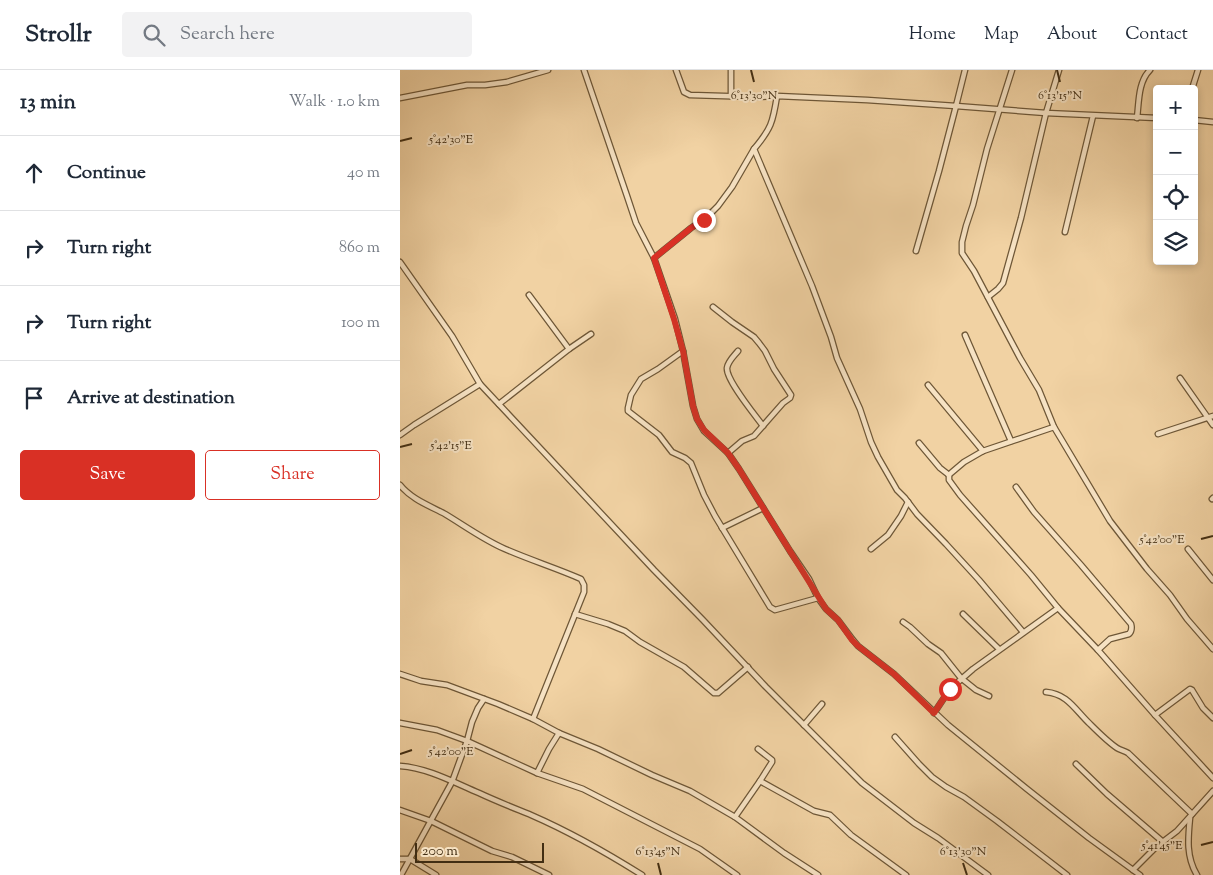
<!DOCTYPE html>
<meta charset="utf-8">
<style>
body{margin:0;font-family:"Sorts Mill Goudy",serif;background:#f2f2f3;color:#1f2937}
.controls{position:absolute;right:15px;top:15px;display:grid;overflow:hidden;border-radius:5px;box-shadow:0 2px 8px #0003}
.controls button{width:45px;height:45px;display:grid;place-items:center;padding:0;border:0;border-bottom:1px solid #e0e1e3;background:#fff;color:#1f2937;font:25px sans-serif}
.scale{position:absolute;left:15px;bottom:12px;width:129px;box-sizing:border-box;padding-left:5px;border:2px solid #422e13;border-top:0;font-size:14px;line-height:18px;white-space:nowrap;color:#422e13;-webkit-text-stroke:4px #f6e2c3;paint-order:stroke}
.stop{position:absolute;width:15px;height:15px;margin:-11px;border:4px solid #d93025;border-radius:50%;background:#fff}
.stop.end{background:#d93025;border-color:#fff;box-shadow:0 1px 5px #0008}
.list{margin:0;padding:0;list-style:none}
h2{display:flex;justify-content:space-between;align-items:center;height:65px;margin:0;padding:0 20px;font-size:21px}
h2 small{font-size:16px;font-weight:400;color:#747a83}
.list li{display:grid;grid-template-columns:32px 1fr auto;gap:15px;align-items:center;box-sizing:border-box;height:75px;padding:0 20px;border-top:1px solid #e0e1e3}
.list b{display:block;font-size:19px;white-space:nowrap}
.list em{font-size:16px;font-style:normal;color:#747a83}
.actions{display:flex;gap:10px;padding:15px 20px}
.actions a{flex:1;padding:11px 0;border:1px solid #d93025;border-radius:5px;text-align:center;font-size:18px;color:#d93025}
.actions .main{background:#d93025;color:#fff}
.icon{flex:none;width:28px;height:28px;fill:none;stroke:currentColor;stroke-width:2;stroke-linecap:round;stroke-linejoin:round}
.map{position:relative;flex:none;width:813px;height:805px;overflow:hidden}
header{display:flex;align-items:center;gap:30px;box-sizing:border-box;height:70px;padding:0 25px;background:#fff;border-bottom:1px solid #e0e1e3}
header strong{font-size:24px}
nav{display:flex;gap:28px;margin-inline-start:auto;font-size:18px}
.search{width:350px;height:45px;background:#f2f2f3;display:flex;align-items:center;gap:12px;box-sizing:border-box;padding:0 18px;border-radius:5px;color:#747a83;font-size:19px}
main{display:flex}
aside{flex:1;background:#fff}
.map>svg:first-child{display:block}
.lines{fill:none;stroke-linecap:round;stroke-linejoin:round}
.minor-casing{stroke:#6e5737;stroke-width:7}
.minor{stroke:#f6e2c3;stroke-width:4.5}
.route{stroke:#d93025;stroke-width:6}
.ticks{fill:none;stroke:#422e13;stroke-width:2}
.ticks-label{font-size:12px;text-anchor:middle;fill:#422e13;stroke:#f6e2c3;stroke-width:4;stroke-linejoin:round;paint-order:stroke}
</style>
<header>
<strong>Strollr</strong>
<div class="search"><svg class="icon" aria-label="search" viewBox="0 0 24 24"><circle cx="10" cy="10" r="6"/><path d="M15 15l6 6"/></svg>Search here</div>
<nav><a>Home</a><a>Map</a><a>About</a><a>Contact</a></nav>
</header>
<main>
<aside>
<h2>13 min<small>Walk · 1.0 km</small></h2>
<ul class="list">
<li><svg class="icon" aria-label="ahead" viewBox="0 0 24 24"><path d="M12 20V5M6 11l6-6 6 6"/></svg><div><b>Continue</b></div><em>40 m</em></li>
<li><svg class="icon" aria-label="right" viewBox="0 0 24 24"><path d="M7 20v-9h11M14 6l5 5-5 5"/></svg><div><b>Turn right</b></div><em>860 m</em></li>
<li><svg class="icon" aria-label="right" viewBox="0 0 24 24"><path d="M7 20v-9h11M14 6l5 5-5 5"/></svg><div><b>Turn right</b></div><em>100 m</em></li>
<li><svg class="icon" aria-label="arrive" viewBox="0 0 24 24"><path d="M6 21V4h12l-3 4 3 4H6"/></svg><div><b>Arrive at destination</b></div></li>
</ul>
<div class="actions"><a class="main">Save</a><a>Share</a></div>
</aside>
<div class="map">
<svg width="813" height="805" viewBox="0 0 813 805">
<rect width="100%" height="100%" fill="#f1d2a3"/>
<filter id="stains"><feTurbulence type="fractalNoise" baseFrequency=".004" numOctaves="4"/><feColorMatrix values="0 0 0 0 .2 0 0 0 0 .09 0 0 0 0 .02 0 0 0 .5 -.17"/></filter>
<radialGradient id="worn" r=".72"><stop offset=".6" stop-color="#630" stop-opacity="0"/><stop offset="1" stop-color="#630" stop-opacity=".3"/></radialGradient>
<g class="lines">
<!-- minor casing -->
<g class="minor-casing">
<g id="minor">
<polyline points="184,0 227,126 236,153 254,188 275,249 283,281 293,336 297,349 304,361 328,383 339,399 390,481 409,509 418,528 426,539 438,550 453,570 458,576 494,604 548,655 627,719 689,768 740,805"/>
<polyline points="276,0 284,22 290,25 356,27 377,26 467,30 556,36 565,0"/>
<polyline points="612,0 587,79 573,135 566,156 562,172 562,183 574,201 620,288 639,320 654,357 710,451 747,499 770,525 787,549 813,579"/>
<polyline points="792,19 798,0"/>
<polyline points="331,26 331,0"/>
<path d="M 377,26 C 373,52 371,59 354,79 L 412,216 L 431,267 L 437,288 L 460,339 L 471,372 L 478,387 L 497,420 L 505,428 L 517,444 L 546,474 L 579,510 L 623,562"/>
<polyline points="0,28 67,15 85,15 107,12 148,0"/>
<path d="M 737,48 C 739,32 738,12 750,0"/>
<polyline points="794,50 813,52"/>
<polyline points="665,162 693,46"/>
<polyline points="516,181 539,101 556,36 646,43 757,48"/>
<polyline points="254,188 291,158 308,146 318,136 332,117 354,79"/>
<polyline points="0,192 52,266 80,314 254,500 303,550 366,617 462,713 514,753 538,768 588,805"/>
<polyline points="129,225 169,279"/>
<polyline points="588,227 598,219 603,213 621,148 646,43 659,0"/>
<polyline points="313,237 332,252 354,267 359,273 365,281 374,299 391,325 390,328 383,333 354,366 342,371 328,383"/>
<polyline points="565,265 611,371"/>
<polyline points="283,281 258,299 241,309 231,325 228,338 228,341 259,365 272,382 285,388 291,393 304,425 315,446 370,537 375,540 418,528"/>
<path d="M 338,281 C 334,286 328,291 327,298 C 326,310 355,345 363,356"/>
<polyline points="780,308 813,355"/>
<polyline points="528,315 583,381"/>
<polyline points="99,334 169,279 191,264"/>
<polyline points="654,357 583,381 564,392 551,403 549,405 549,410 560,425 631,505 658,538 698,580 755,645 813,708"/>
<polyline points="758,364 813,346"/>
<polyline points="0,365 14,355 80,314"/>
<polyline points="519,373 540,398 549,405"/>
<path d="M 0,415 C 11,429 30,436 45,444 C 65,456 84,470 105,479 C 130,490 156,498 181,509 L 184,515 L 184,522 L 133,649"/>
<path d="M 616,417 L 634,442 L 681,495 L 731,554 C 732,558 732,561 729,564 L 710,569 L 698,580"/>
<polyline points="812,429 813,428"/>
<polyline points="322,458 363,438"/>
<polyline points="471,479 488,465 501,446 508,432"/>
<polyline points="788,479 813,510"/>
<polyline points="175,544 208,554 225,561 240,572 284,597 314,623 318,623 348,597"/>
<polyline points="563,544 599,579"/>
<polyline points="503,552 510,557 528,574 541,583 561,608 576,620 589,626"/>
<polyline points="0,604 21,611 47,615 98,634 133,649 159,663 198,679 252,705 290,721 335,747 384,783 418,805"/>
<path d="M 646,622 C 668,624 675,640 690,654 C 697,661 708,672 717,678 C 720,680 725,681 728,683 L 792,744"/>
<polyline points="534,643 550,619 573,599 658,538"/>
<polyline points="755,645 790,619 792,620 803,638 813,648"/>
<polyline points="0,653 37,660 67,671 137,703 183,719 300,779 337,805"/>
<polyline points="404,655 422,634"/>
<polyline points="495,667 519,694 532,707 546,717 564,727 597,751 667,805"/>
<polyline points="358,679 372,690 372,692 360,711"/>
<polyline points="676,694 707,724 763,772"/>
<path d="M 0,696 C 28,698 53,712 79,723 C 96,731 114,738 131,745 C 170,762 207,783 242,805"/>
<polyline points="137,703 149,679 159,663"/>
<polyline points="0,740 31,751 92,781 112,787 149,805"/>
<polyline points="335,747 360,711 414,741 430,745 451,765 506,805"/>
<path d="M 790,748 C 788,768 786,787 797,805"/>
<polyline points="0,789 10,789 36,805"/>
<polyline points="733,800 756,777 777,761 813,721"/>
<polyline points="1,805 52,712 67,671 72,652 78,638 84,629"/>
</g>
</g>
<!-- minor -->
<use href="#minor" class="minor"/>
</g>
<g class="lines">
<!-- route -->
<polyline class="route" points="304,150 291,158 254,188 274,249 283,281 293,336 297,349 304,360 328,383 339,399 426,539 438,550 452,570 458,576 494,604 534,643 550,619"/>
</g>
<!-- ticks -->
<path class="ticks" d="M 351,0 L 354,12M 657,0 L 660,12M 0,71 L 12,68M 0,377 L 12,374M 801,469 L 813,466M 0,684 L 12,680M 801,775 L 813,772M 258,793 L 261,805M 563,793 L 567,805"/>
<g class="ticks-label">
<text x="354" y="29">6°13'30"N</text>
<text x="660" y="29">6°13'15"N</text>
<text x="51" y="73">5°42'30"E</text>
<text x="51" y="379">5°42'15"E</text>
<text x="762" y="473">5°42'00"E</text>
<text x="51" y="685">5°42'00"E</text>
<text x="762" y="779">5°41'45"E</text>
<text x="258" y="785">6°13'45"N</text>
<text x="563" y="785">6°13'30"N</text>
</g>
<rect width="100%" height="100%" filter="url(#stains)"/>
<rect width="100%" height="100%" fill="url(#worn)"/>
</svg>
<div class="controls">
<button>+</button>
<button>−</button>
<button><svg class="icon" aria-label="locate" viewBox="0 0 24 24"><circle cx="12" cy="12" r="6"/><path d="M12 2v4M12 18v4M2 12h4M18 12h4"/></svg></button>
<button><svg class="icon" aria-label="layers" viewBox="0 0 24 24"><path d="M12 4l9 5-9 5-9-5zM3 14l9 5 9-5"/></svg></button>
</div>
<div class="scale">200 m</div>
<div class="stop" style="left:550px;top:619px"></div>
<div class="stop end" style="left:304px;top:150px"></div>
</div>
</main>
